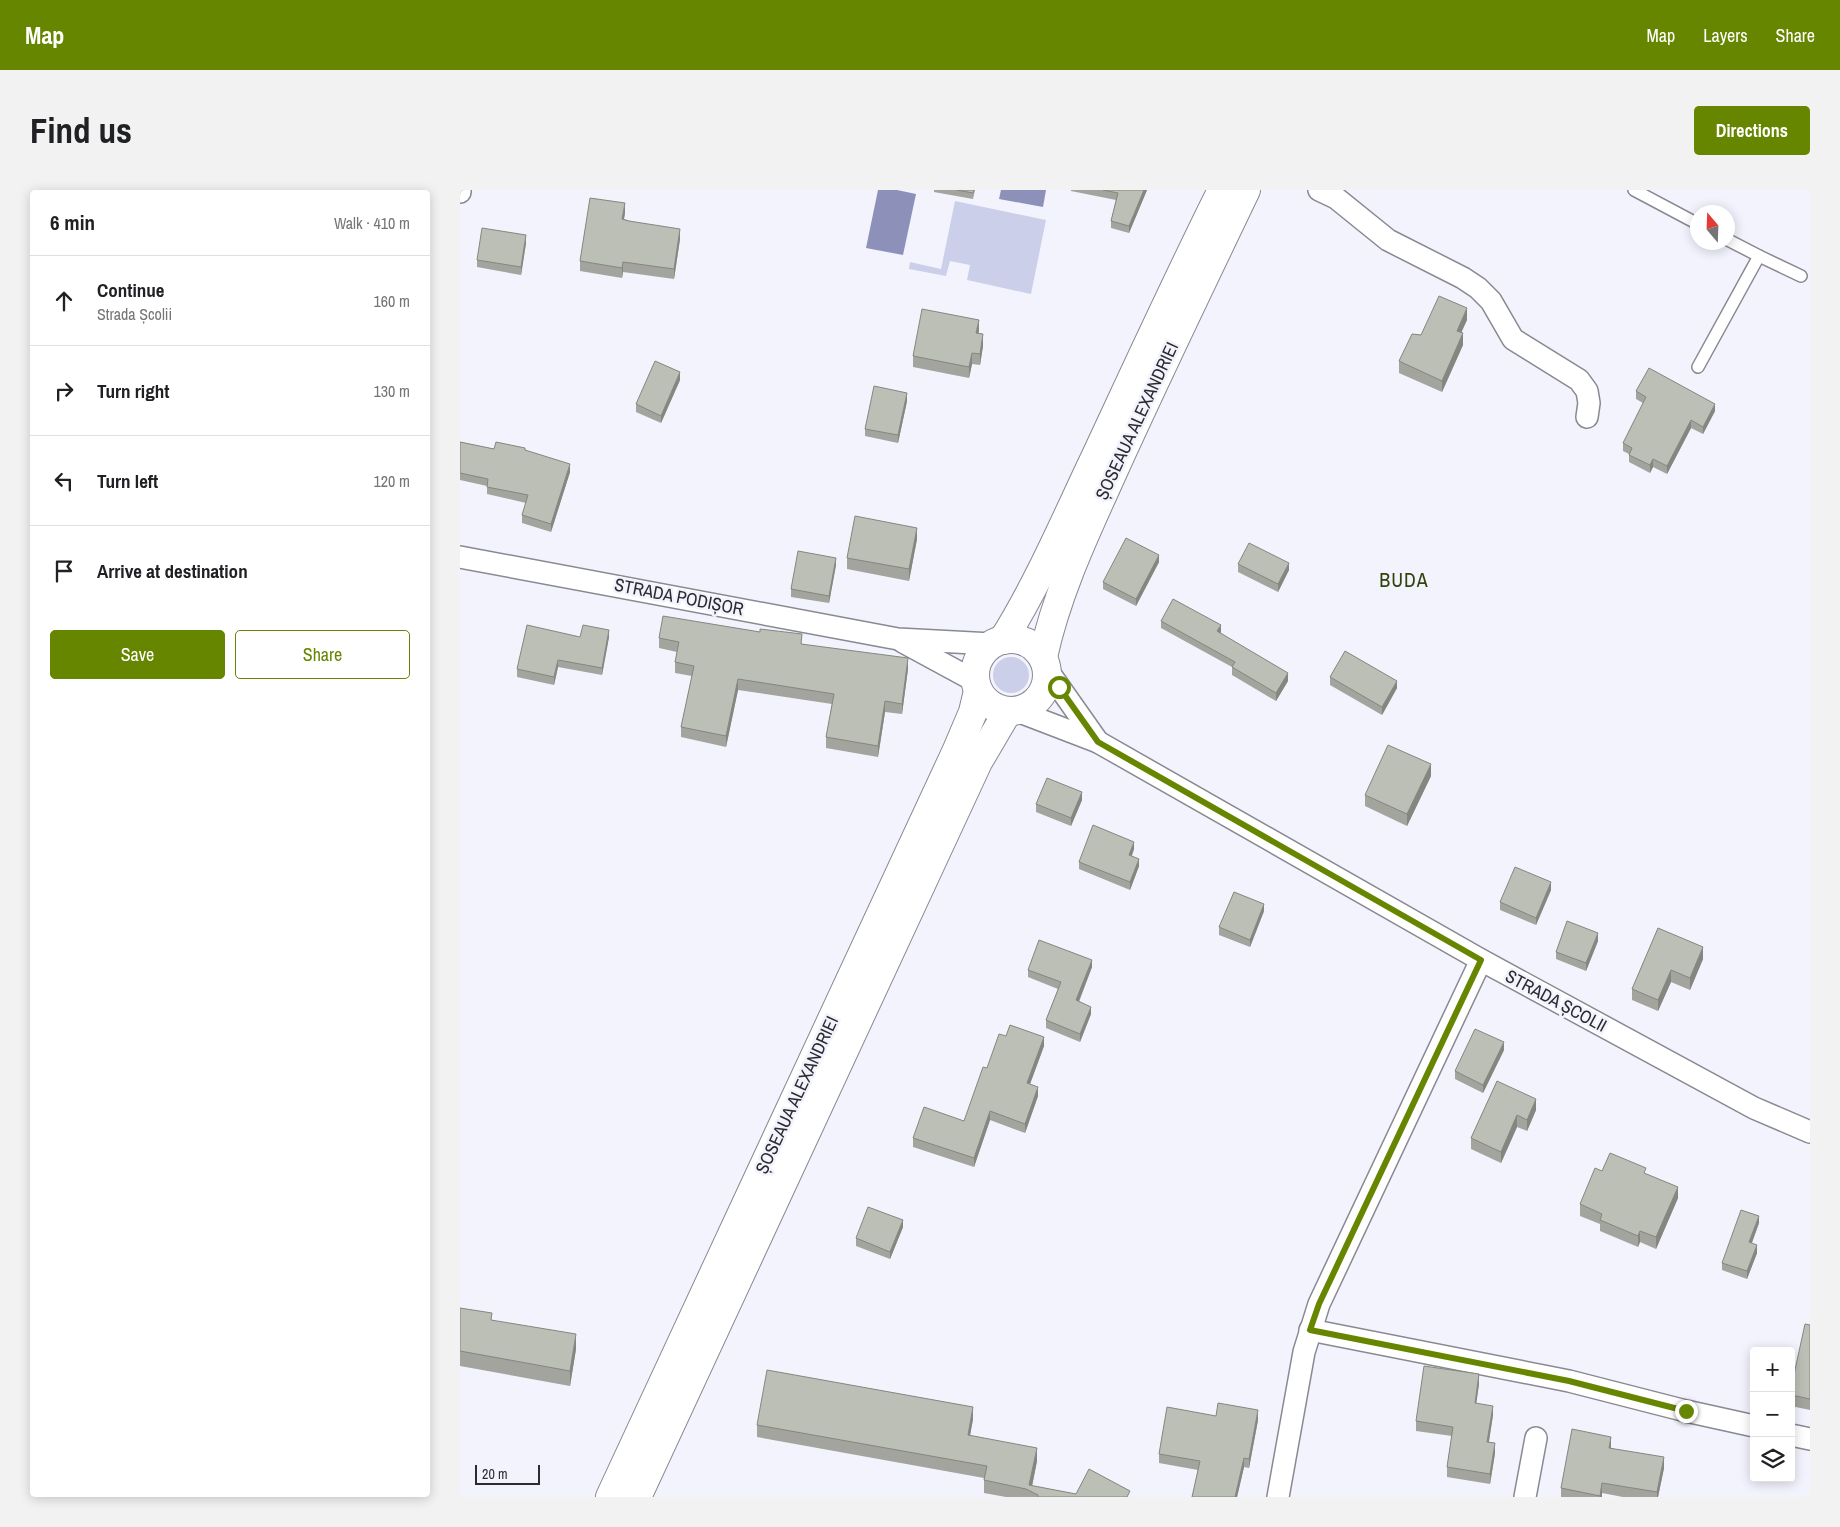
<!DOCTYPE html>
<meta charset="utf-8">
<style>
body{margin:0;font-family:"Archivo Narrow",sans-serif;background:#f2f2f2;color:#202124}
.controls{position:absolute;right:15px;bottom:15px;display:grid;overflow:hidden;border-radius:5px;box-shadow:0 2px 12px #0003}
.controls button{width:45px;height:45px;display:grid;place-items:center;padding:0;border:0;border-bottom:1px solid #e0e0e0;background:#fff;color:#202124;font:25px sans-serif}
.compass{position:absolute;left:1230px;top:15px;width:45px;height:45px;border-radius:50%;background:#fff;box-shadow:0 2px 12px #0003;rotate:341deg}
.scale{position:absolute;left:15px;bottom:12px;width:65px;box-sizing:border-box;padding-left:5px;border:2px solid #2c2c30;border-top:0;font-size:14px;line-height:18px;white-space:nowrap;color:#2c2c30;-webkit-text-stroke:4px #f2f3fd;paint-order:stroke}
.stop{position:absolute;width:15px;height:15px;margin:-11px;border:4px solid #678600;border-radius:50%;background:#fff}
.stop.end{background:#678600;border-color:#fff;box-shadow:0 1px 5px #0008}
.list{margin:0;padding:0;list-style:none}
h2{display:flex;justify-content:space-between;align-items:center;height:65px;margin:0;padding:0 20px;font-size:21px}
h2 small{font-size:16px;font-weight:400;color:#757577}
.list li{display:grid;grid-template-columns:32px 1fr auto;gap:15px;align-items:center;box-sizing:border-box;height:90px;padding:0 20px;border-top:1px solid #e0e0e0}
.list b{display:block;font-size:19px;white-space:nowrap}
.list p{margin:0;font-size:16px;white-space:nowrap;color:#757577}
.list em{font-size:16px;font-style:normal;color:#757577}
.actions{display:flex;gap:10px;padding:15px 20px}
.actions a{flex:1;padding:11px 0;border:1px solid #678600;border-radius:5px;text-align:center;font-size:18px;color:#678600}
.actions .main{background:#678600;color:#fff}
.icon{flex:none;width:28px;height:28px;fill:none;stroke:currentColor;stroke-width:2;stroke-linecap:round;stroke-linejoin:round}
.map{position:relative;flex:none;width:1350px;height:1307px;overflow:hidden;border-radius:5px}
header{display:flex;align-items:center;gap:30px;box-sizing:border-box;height:70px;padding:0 25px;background:#678600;color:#fff}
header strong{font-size:24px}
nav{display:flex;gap:28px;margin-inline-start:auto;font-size:18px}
.intro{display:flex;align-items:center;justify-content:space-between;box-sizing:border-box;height:120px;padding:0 30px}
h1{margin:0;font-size:35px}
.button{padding:12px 22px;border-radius:5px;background:#678600;color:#fff;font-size:18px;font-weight:700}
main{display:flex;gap:30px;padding:0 30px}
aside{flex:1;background:#fff;border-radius:5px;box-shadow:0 2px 12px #0003}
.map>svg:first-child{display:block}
.green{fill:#cccfea}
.water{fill:#8d91ba}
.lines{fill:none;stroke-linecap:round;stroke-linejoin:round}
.lane-casing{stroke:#888991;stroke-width:14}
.street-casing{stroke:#888991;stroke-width:24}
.highway-casing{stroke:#888991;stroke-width:30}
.lane{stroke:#fff;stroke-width:11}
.street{stroke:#fff;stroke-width:21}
.highway{stroke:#fff;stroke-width:28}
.wall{fill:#a2a49d}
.shaded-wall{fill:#84867f}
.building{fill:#bcbfb6;stroke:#84867f}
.route{stroke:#678600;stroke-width:6}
.labels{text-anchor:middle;stroke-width:5;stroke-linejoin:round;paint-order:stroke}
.street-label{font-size:18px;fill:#2c2c30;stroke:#f2f3fd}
.quarter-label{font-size:20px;letter-spacing:1px;fill:#33430b;stroke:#f2f3fd}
</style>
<header>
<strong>Map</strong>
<nav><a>Map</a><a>Layers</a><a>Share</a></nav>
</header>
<div class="intro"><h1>Find us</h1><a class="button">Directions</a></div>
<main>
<aside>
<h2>6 min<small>Walk · 410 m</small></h2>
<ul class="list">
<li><svg class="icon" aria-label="ahead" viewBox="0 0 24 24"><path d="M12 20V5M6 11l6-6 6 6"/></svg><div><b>Continue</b><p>Strada Școlii</p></div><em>160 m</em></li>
<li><svg class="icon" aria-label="right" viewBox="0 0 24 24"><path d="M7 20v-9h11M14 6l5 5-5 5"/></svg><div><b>Turn right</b></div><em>130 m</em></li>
<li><svg class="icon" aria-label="left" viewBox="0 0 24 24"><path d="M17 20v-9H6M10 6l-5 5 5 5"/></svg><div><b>Turn left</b></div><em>120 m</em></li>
<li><svg class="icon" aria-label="arrive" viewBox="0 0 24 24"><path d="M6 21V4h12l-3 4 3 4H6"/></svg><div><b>Arrive at destination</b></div></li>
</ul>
<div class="actions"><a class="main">Save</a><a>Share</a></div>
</aside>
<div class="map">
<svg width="1350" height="1307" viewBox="0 0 1350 1307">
<rect width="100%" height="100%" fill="#f2f3fd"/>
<!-- green -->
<g class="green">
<polygon points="495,11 586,30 571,104 507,90 510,75 490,71 486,86 449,79 450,72 481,79"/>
<circle cx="551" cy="485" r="18"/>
</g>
<!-- water -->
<g class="water">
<polygon points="418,0 437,0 456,4 443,65 406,58"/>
<polygon points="541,0 586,0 583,17 539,9"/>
</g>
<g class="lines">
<!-- lane casing -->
<g class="lane-casing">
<g id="lane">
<polyline points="1174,0 1238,34"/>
<polyline points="1299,66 1341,86"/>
<polyline points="1238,177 1299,66 1268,50"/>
</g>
</g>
<!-- street casing -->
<g class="street-casing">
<g id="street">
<polyline points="859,0 876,8 928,50 1003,88 1018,98 1031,111 1053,149 1119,190 1127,201 1129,213 1127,227"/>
<polyline points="0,2 0,0"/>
<polyline points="0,367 438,449 532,454"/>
<polyline points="443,452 515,491"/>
<polyline points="588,481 638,552"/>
<polyline points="557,521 638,552 1021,770 1294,918 1350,942"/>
<polyline points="850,1140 1109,1191 1226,1221 1294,1236"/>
<polyline points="1331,1245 1350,1249"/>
<polyline points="818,1307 844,1162 859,1114 1021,770"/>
<polyline points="1065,1307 1076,1248"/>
</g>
</g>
<!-- highway casing -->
<g class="highway-casing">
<g id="highway">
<circle cx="551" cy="485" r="36"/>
<path d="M 543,450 C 578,394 604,333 632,274 C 675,182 717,90 762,0"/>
<path d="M 583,467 C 597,402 626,342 653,282 C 696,187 741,94 786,0"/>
<polyline points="150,1307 496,562 513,522 518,501"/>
<polyline points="177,1307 518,572 548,521"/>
</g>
</g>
<!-- lane -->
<use href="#lane" class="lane"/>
<!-- street -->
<use href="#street" class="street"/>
<!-- highway -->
<use href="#highway" class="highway"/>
</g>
<!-- wall -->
<g class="wall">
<polygon points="474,0 515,0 513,9 474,2"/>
<polygon points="611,0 687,0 669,43 651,38 651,31 656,10 611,1"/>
<polygon points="165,23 164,29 220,49 214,89 163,82 162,88 120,81 120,71"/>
<polygon points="66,53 61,85 17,77 17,70"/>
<polygon points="1007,130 1001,142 1003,155 982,202 939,183 939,171 961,145"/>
<polygon points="519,141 518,143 523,156 520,175 512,174 509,188 453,177 453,166"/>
<polygon points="220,190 201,233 176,222 176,214"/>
<polygon points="1176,201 1255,221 1243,244 1231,238 1207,284 1193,277 1190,283 1169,272 1169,264 1163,261 1163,253 1183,213 1176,209"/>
<polygon points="447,211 438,253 405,246 405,239"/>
<polygon points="0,252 34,259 65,260 110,282 91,342 62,333 62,325 66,313 27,304 27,296 0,290"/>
<polygon points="457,349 449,391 387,379 387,368"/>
<polygon points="699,372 676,416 643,399 643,392"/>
<polygon points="778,374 829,380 818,402 778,382"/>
<polygon points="376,375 369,413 331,407 331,399"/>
<polygon points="701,431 761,443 828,491 816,511 772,485 772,477 701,438"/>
<polygon points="120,447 149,447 142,485 98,477 94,495 57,487 57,479"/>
<polygon points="199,448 342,454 448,479 442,524 425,522 418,567 366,558 366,547 372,514 278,500 266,557 221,547 221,537 232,486 215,483 215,472 217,462 199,458"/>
<polygon points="870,487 937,498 922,525 870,495"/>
<polygon points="971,586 947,636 905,616 905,605"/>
<polygon points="622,610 611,636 576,622 576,614"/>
<polygon points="674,659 672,666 679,676 670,700 619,679 619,672"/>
<polygon points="1091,700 1076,735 1040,720 1040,712"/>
<polygon points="804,721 790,757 759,745 759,737"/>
<polygon points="1198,738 1243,769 1230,800 1211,792 1198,821 1172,810 1172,799"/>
<polygon points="1138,751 1126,781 1096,769 1096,762"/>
<polygon points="632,777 619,812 631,824 620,852 586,838 586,830 598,799 568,787 568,780"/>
<polygon points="546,846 584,856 570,894 578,906 565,943 530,930 514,977 453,957 453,948 504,931 527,878"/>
<polygon points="1044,860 1023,903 995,889 995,881"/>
<polygon points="1037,891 1076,920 1067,941 1057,937 1041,973 1011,959 1011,948"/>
<polygon points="1142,981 1186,984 1218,1008 1196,1059 1180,1052 1178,1057 1140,1041 1140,1034 1120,1026 1120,1014"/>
<polygon points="1299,1033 1292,1053 1297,1063 1287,1089 1262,1080 1262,1073"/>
<polygon points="443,1037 430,1069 396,1056 396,1048"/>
<polygon points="0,1118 32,1130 116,1159 110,1196 0,1176"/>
<polygon points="1350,1135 1350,1220 1331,1216 1331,1205"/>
<polygon points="1019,1194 1016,1213 1033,1225 1029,1252 1035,1263 1030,1294 987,1287 987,1277 992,1246 956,1241 956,1231"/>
<polygon points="756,1226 798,1230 789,1278 784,1277 777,1307 732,1307 738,1280 699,1273 699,1264"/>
<polygon points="513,1229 510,1245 577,1271 572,1296 616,1304 670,1307 546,1307 524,1303 524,1288 297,1247 297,1235"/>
<polygon points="1151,1258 1204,1278 1198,1307 1163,1307 1142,1303 1142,1307 1101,1307 1101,1298"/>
</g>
<!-- shaded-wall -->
<g class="shaded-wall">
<polygon points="684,0 687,0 669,43 669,36"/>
<polygon points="165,13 165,23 162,39 162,29"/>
<polygon points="220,39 220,49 214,89 214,79"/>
<polygon points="66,45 66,53 61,85 61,77"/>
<polygon points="163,72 163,82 162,88 162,78"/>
<polygon points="1007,118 1007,130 997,152 997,141"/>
<polygon points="519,130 519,141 516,154 516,143"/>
<polygon points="1003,143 1003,155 982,202 982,191"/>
<polygon points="523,144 523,156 520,175 520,164"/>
<polygon points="512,163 512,174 509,188 509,177"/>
<polygon points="220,182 220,190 201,233 201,226"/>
<polygon points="447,203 447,211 438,253 438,245"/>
<polygon points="1255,214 1255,221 1243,244 1243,237"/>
<polygon points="1231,230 1231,238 1207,284 1207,276"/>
<polygon points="1193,269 1193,277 1190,283 1190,275"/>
<polygon points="110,274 110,282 91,342 91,334"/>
<polygon points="457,338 457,349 449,391 449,379"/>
<polygon points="699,365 699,372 676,416 676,409"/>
<polygon points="376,368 376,375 369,413 369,406"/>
<polygon points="829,373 829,380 818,402 818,394"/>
<polygon points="761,435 761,443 757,449 757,441"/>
<polygon points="149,440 149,447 142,485 142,478"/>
<polygon points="448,468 448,479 442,524 442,514"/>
<polygon points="98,470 98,477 94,495 94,487"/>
<polygon points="828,483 828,491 816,511 816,503"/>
<polygon points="278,489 278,500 266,557 266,546"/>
<polygon points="937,491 937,498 922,525 922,517"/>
<polygon points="425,511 425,522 418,567 418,556"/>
<polygon points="971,574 971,586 947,636 947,624"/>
<polygon points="622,602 622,610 611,636 611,628"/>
<polygon points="674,652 674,659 669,672 669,665"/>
<polygon points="679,669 679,676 670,700 670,692"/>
<polygon points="1091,692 1091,700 1076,735 1076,728"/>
<polygon points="804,714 804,721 790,757 790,750"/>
<polygon points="1138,743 1138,751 1126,781 1126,773"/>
<polygon points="1243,757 1243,769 1230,800 1230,788"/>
<polygon points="632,770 632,777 616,818 616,810"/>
<polygon points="1211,780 1211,792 1198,821 1198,810"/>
<polygon points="631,817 631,824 620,852 620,844"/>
<polygon points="584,847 584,856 567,902 567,893"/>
<polygon points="1044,852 1044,860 1023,903 1023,895"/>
<polygon points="578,897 578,906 565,943 565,934"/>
<polygon points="1076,909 1076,920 1067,941 1067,930"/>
<polygon points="530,921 530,930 514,977 514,968"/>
<polygon points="1057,925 1057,937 1041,973 1041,962"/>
<polygon points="1218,997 1218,1008 1196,1059 1196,1047"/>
<polygon points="1299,1026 1299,1033 1289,1060 1289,1052"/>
<polygon points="443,1030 443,1037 430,1069 430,1062"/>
<polygon points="1180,1041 1180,1052 1178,1057 1178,1046"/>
<polygon points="1297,1055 1297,1063 1287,1089 1287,1081"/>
<polygon points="116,1144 116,1159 110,1196 110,1181"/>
<polygon points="1019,1184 1019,1194 1015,1223 1015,1213"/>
<polygon points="1033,1216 1033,1225 1027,1262 1027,1252"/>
<polygon points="513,1217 513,1229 508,1257 508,1245"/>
<polygon points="798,1220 798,1230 789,1278 789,1269"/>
<polygon points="1151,1247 1151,1257 1149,1268 1149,1258"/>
<polygon points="1035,1253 1035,1263 1030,1294 1030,1284"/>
<polygon points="577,1258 577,1271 571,1301 569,1295"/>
<polygon points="1204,1267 1204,1278 1198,1307 1197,1307 1197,1302"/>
<polygon points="784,1268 784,1277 777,1307 775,1307"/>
<polygon points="1142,1293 1142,1307 1140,1307"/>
</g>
<!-- building -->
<g class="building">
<polygon points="497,0 514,0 513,3"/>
<polygon points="643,0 684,0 669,36 651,31 658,3"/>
<polygon points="130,8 165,13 162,29 169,31 220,39 214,79 163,72 162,78 120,71"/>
<polygon points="22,38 66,45 61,77 17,70"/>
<polygon points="979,106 1007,118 997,141 1003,143 982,191 939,171 952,144 961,145"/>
<polygon points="462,119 519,130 516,143 523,144 520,164 512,163 509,177 453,166"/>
<polygon points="195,171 220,182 201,226 176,214"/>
<polygon points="1189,178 1255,214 1243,237 1231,230 1207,276 1193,269 1190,275 1169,265 1172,258 1163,253 1186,207 1176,201"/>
<polygon points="414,196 447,203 438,245 405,239"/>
<polygon points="0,252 34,259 36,252 65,258 65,260 110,274 91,334 62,325 68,305 27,297 28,289 0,283"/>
<polygon points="395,326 457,338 449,379 387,368"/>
<polygon points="666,348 699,365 676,409 643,392"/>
<polygon points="789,353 829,373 818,394 778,374"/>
<polygon points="338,361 376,368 369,406 331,399"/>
<polygon points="713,409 761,435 757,441 828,483 816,503 772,477 775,472 701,431"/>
<polygon points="203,426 300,442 300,439 342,444 341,454 448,468 442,514 425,511 418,556 366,547 374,504 278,489 266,546 221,537 234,476 215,472 219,452 199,448"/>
<polygon points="67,435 120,447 123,435 149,440 142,478 98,470 94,487 57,479"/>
<polygon points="885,461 937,491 922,517 870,487"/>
<polygon points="928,555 971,574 947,624 905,605"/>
<polygon points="587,588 622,602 611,628 576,614"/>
<polygon points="633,635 674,652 669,665 679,669 670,692 619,672"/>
<polygon points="1055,677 1091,692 1076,728 1040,712"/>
<polygon points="774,702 804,714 790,750 759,737"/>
<polygon points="1107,731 1138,743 1126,773 1096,762"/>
<polygon points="1198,738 1243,757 1230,788 1211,780 1198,810 1172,799"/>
<polygon points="579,750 632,770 616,810 631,817 620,844 586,830 601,792 568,780"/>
<polygon points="550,835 584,847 567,893 578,897 565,934 530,921 514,968 453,948 464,917 504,931 523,877 527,878 539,844 546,846"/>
<polygon points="1015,839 1044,852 1023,895 995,881"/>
<polygon points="1037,891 1076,909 1067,930 1057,925 1041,962 1011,948"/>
<polygon points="1150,963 1186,978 1184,983 1218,997 1196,1047 1180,1041 1178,1046 1140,1030 1142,1024 1120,1014 1135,978 1142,981"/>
<polygon points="408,1017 443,1030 430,1062 396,1048"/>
<polygon points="1281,1020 1299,1026 1289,1052 1297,1055 1287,1081 1262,1073"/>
<polygon points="0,1118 32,1123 31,1130 116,1144 110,1181 0,1161"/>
<polygon points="1345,1134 1350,1135 1350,1209 1331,1205 1331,1198"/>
<polygon points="964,1176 1019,1184 1015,1213 1033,1216 1027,1252 1035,1253 1030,1284 987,1277 993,1237 956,1231"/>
<polygon points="307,1180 513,1217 508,1245 577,1258 569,1295 616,1304 629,1279 670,1301 667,1307 578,1307 578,1305 566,1299 524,1290 527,1276 297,1235"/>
<polygon points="758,1213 798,1220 789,1269 784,1268 775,1307 732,1307 740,1271 699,1264 707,1217 756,1226"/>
<polygon points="1112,1239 1151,1247 1149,1258 1204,1267 1197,1302 1142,1293 1140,1306 1101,1298"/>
</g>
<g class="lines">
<!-- route -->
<polyline class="route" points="599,497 638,552 1021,770 859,1114 850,1140 1109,1191 1226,1221"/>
</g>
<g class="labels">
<!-- street labels -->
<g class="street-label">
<text transform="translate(677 231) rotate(-65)" y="6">ȘOSEAUA ALEXANDRIEI</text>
<text transform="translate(219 407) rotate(11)" y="6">STRADA PODIȘOR</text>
<text transform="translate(1096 811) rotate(28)" y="6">STRADA ȘCOLII</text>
<text transform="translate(337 905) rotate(-65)" y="6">ȘOSEAUA ALEXANDRIEI</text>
</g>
<!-- quarter labels -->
<g class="quarter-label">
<text x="944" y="397">BUDA</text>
</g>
</g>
</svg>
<div class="controls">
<button>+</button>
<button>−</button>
<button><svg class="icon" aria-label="layers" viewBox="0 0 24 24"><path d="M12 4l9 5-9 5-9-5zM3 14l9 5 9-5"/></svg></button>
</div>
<svg class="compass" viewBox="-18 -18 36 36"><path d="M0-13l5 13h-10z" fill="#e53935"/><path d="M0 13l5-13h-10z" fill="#757577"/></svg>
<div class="scale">20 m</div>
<div class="stop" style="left:599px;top:497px"></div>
<div class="stop end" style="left:1226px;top:1221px"></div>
</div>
</main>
